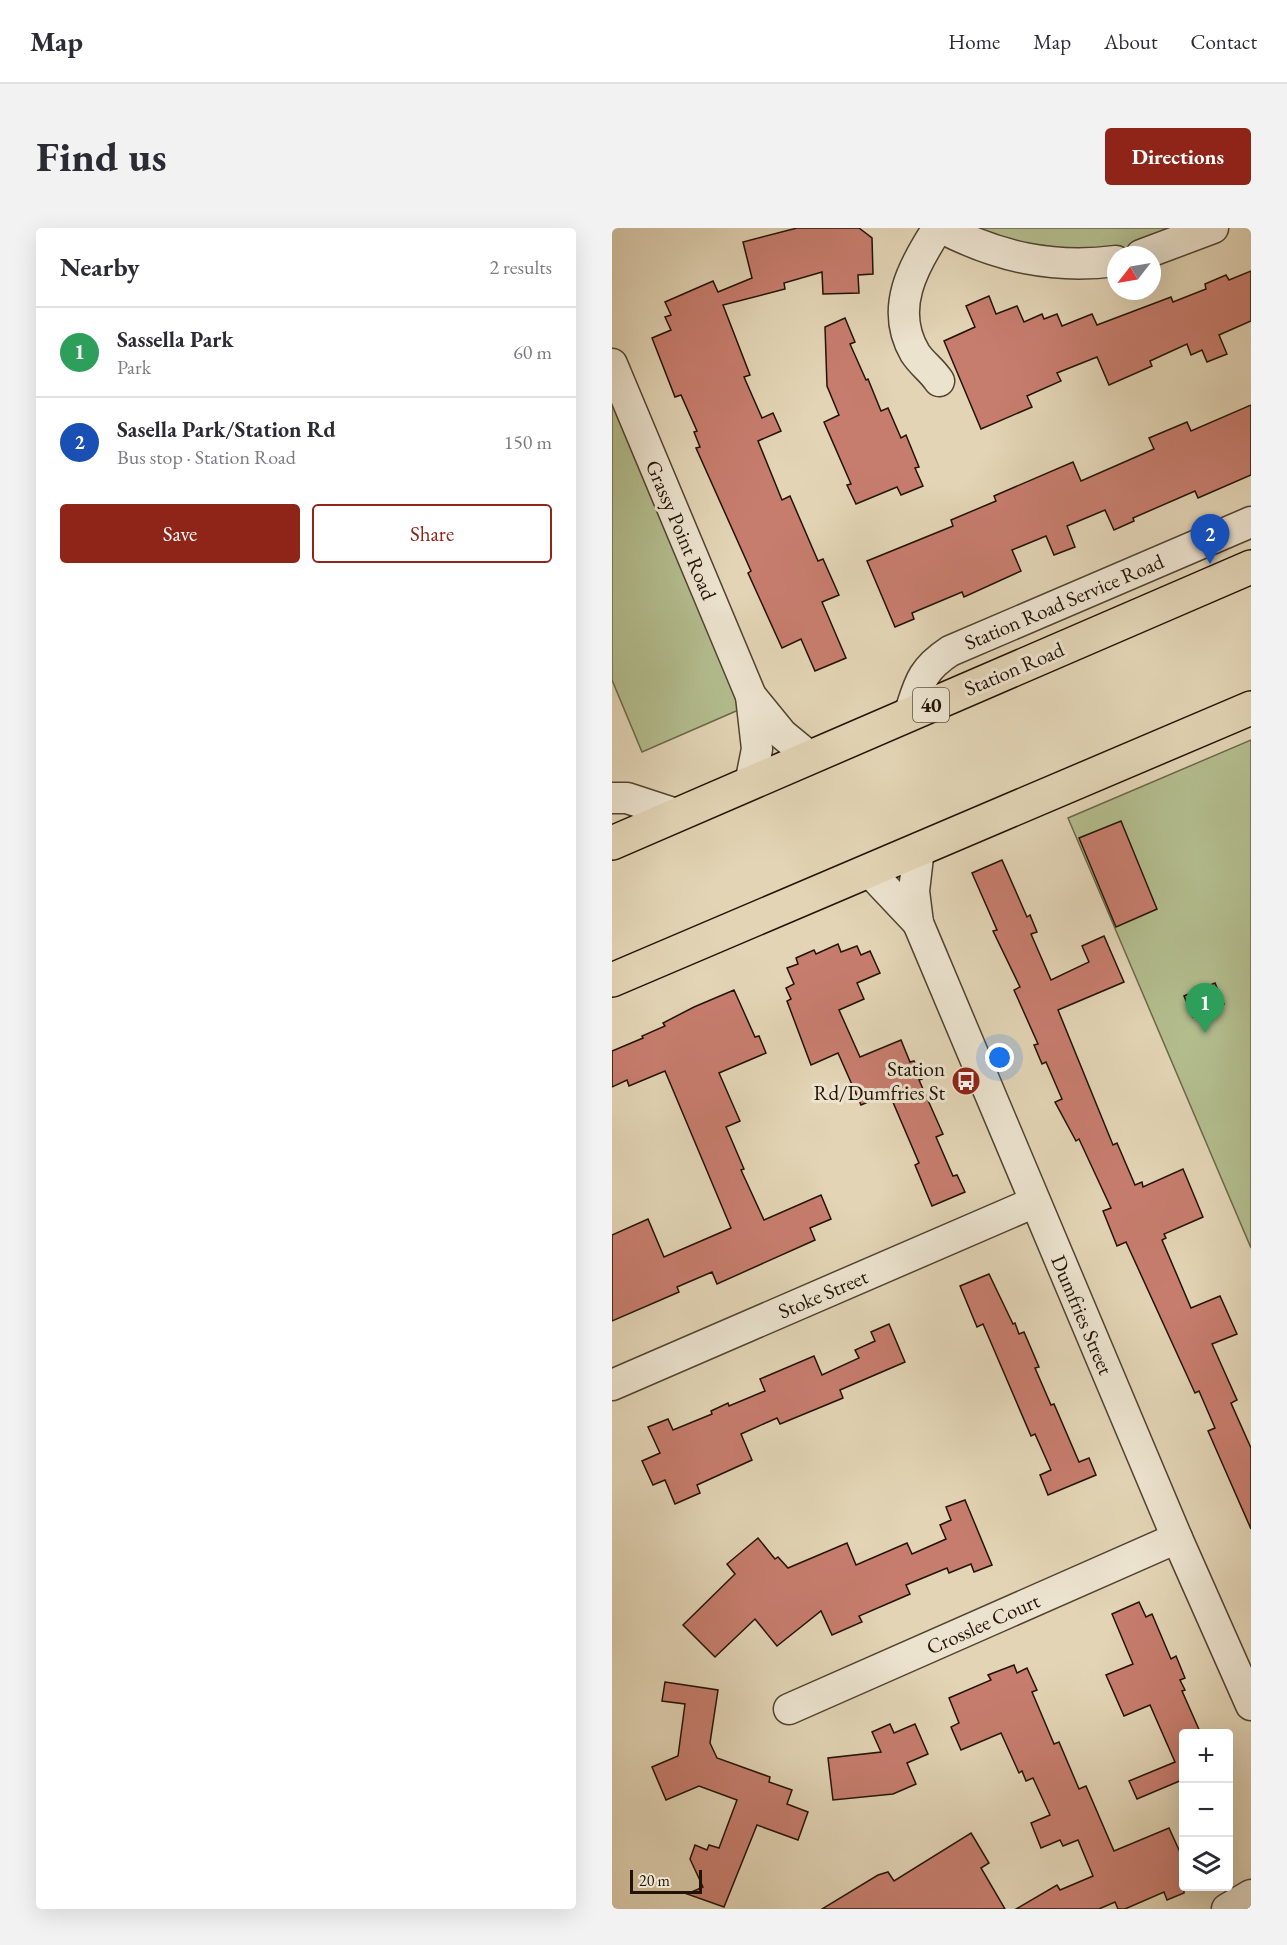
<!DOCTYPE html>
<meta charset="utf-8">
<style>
body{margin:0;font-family:"EB Garamond",serif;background:#f2f2f3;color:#2b2b33}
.controls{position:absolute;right:18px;bottom:18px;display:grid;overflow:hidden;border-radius:6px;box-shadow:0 6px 24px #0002}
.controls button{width:54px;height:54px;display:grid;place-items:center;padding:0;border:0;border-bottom:2px solid #e1e1e2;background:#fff;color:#2b2b33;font:30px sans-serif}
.compass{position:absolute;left:495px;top:18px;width:54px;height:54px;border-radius:50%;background:#fff;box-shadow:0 6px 24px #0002;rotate:239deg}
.scale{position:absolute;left:18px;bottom:15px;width:72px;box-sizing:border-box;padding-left:6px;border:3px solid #221305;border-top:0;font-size:16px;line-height:21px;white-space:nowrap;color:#221305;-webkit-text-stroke:4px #ece3cf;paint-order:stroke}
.you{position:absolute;left:388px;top:830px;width:21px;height:21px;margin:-15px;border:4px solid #fff;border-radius:50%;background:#1a73e8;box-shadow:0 0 0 9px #1a73e833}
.badge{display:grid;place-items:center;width:39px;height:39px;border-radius:50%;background:#8f2418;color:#fff;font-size:20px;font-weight:700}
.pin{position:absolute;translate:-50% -50px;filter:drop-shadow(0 2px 3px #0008)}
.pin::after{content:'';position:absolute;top:32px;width:21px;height:18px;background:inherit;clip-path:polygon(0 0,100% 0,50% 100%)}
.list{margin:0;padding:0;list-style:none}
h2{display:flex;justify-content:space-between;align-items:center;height:78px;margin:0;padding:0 24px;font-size:26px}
h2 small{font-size:20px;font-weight:400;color:#7c7c81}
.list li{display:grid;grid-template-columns:39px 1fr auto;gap:18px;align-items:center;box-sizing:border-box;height:90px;padding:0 24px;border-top:2px solid #e1e1e2}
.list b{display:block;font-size:22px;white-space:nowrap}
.list p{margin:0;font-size:20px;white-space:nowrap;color:#7c7c81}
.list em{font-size:20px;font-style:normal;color:#7c7c81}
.actions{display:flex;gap:12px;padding:18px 24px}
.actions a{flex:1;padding:14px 0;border:2px solid #8f2418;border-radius:6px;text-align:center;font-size:21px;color:#8f2418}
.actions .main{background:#8f2418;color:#fff}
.icon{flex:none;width:33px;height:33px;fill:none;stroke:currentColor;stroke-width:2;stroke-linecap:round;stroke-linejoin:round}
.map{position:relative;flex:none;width:639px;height:1681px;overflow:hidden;border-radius:6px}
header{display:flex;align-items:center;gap:36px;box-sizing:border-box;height:84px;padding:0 30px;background:#fff;border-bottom:2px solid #e1e1e2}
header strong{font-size:28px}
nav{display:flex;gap:33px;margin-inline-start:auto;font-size:21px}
.intro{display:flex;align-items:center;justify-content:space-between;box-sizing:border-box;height:144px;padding:0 36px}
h1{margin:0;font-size:42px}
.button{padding:15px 27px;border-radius:6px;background:#8f2418;color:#fff;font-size:21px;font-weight:700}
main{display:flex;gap:36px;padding:0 36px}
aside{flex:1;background:#fff;border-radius:6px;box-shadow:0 6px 24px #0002}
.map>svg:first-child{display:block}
.green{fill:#b3bd8e;stroke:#6a684a;stroke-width:1.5}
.building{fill:#c77d6e;stroke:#221305;stroke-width:1.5}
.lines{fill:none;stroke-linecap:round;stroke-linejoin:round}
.minor-casing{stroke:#524331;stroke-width:33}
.major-casing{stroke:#221305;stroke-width:36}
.minor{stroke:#ece3cf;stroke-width:30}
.major{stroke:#e2d4b5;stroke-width:33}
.labels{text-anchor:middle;stroke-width:6;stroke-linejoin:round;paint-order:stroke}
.shield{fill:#ece3cf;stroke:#5f5142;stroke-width:1.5}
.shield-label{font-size:20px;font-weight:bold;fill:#221305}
.street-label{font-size:21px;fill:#221305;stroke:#ece3cf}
.poi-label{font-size:21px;fill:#221305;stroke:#ece3cf;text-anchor:end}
</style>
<header>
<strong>Map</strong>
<nav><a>Home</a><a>Map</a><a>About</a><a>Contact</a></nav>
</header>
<div class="intro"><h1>Find us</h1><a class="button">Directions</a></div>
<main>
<aside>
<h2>Nearby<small>2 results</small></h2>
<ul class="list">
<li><span class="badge" style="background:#2e9e5b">1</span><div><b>Sassella Park</b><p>Park</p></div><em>60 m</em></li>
<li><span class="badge" style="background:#1a4fb4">2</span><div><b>Sasella Park/Station Rd</b><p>Bus stop · Station Road</p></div><em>150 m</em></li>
</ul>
<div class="actions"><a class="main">Save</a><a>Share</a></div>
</aside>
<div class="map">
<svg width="639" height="1681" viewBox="0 0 639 1681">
<rect width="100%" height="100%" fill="#e2d4b5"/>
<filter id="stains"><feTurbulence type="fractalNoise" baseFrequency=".00333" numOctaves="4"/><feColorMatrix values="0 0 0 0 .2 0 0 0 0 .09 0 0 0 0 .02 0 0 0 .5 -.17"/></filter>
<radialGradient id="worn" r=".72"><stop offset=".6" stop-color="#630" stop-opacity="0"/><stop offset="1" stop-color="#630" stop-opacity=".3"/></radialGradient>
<!-- green -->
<g class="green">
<path d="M 350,0 L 574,0 C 524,20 474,34 420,24 C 397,20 373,8 350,0 Z"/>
<polygon points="0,168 131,480 30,524 0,452"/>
<polygon points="639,512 639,1020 456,590"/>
</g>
<!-- building -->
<g class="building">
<polygon points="185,0 247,0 260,10 261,46 246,47 247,65 211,66 210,44 172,55 173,61 111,77 138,147 132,149 150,190 161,185 169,203 146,213 170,272 178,268 206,333 211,331 227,367 210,374 234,430 203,443 189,411 170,420 136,345 139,343 84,220 88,219 82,204 85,203 69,167 63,169 40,110 59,102 53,89 59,87 53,74 101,53 106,64 140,50 131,14"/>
<polygon points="639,43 639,93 607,107 615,126 595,134 590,122 579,127 575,116 538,133 540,138 497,157 485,129 445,145 449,153 415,168 420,179 369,201 332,113 363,99 354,78 377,68 384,86 405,78 412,94 430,86 432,91 445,86 450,98 480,86 485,97 559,69 561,74 594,61 593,56 614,47 617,52"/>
<polygon points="233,90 243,114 238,116 254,152 256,151 269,183 276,180 289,210 294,207 307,239 303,240 311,258 289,267 285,259 244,276 235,257 239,256 212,194 227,187 215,158 213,99"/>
<polygon points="639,177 639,247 586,270 583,263 521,290 522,293 502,302 493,282 455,298 463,319 442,327 434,308 400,322 409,343 352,369 350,364 300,385 302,391 283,399 255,333 341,298 339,292 384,273 382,268 461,234 469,253 542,221 537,210 575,194 579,203"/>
<polygon points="509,593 545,681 504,699 467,610"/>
<polygon points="390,632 415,689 418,687 425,704 419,706 439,752 477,734 470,718 492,708 512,754 446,782 501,917 505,915 523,957 530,954 531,959 571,941 591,989 552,1006 554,1010 550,1012 579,1080 608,1068 625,1106 600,1116 625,1172 619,1175 639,1220 639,1301 596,1203 603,1200 587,1163 583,1165 514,1014 505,1018 491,983 499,980 467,911 464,913 443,874 450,871 434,834 430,836 422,817 426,816 402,762 408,759 381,703 385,702 360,645"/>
<polygon points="226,716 229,724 245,718 249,727 258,723 268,745 245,755 252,771 227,782 248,829 289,812 298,834 302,833 310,851 307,852 331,906 324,909 341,948 345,947 353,964 320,978 303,937 307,935 277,865 249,877 226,825 199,837 175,773 179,771 174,760 182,756 175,740 186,736 184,730 202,722 204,726"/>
<polygon points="603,755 612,776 581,789 572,768"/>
<polygon points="122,762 143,809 147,808 154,825 107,845 128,893 114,899 132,941 129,942 152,992 209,967 219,991 198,1000 203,1012 105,1056 100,1044 65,1059 67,1064 0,1093 0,1007 36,991 52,1029 119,1000 53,843 17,858 15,852 0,859 0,823 31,810 30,808 53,798 51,795 82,779"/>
<polygon points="377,1046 401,1096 403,1095 407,1106 412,1104 427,1139 423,1140 439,1177 442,1176 467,1234 477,1230 484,1247 436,1267 428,1247 439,1242 423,1206 419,1208 371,1096 365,1099 348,1058"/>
<polygon points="277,1096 293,1134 228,1162 231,1170 168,1196 165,1190 129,1206 140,1232 85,1257 88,1265 63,1276 53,1252 41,1257 30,1233 48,1225 36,1199 56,1191 61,1202 100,1186 99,1183 116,1175 117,1178 153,1163 148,1151 202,1128 210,1147 247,1130 243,1122 263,1113 259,1104"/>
<polygon points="353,1272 380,1337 362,1344 359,1336 337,1345 335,1340 294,1357 298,1366 247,1388 250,1394 220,1407 209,1383 165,1418 143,1391 103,1429 71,1397 123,1346 115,1336 146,1310 163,1331 166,1329 176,1340 235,1315 244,1337 295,1315 300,1326 334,1311 328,1297 339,1292 334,1279"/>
<polygon points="527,1374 534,1389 540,1386 559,1431 564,1428 573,1450 568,1452 573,1462 570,1463 589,1506 572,1506 572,1555 570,1552 525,1571 517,1553 563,1534 538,1477 512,1488 494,1447 521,1436 500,1386"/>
<polygon points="402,1437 405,1445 415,1440 425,1462 420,1464 442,1516 447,1514 467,1561 474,1558 502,1623 557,1600 572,1633 572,1665 555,1672 552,1664 513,1681 506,1681 503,1674 487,1681 404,1681 445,1657 448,1662 481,1648 466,1612 451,1618 448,1612 429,1620 419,1595 438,1587 421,1550 414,1553 410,1543 407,1545 389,1505 349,1522 339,1499 347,1495 337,1470 379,1452 376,1447"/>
<polygon points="53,1454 106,1462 98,1515 105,1530 158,1549 157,1554 180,1562 175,1576 196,1584 186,1612 145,1597 112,1679 75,1666 91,1659 78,1631 83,1617 95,1622 97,1617 107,1620 125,1572 87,1558 54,1572 40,1539 66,1528 73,1476 50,1473"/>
<polygon points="278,1496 282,1505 303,1496 316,1526 295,1535 304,1556 281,1566 221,1572 216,1530 269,1524 260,1504"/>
<polygon points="359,1605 377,1635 369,1640 393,1681 210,1681 266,1647 276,1644 282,1653"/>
</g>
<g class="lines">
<!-- minor casing -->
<g class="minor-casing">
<g id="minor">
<path d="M 326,0 C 301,38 277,81 303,125 C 310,136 320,142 327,153"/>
<path d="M 330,0 C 386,29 441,41 504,33"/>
<polyline points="529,27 601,0"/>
<polyline points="0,136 139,468 170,506 198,529"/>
<path d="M 297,487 C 307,456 309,442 338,423 L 639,294"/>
<polyline points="138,556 145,521 139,468"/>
<polyline points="0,570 15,570 67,587"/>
<polyline points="307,620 302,663 306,695 565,1310 639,1477"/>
<polyline points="256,642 306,695"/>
<polyline points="0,1157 423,974"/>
<polyline points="177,1481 565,1310"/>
<polyline points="615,1681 639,1667"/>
</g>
</g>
<!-- major casing -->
<g class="major-casing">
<g id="major">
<polyline points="0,615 639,339"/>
<polyline points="0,752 639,480"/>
</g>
</g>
<!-- minor -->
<use href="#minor" class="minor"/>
<!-- major -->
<use href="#major" class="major"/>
</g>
<!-- icons -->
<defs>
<g id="bus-disc" transform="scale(1.5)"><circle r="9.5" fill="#8f2418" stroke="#ece3cf"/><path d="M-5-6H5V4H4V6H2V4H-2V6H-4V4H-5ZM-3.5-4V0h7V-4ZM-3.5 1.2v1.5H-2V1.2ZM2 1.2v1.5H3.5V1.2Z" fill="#fff"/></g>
</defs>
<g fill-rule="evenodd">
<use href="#bus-disc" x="354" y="853"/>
</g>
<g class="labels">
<!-- shield labels -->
<rect class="shield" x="301" y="460" width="36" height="34" rx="4.5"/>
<g class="shield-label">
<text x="319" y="484">40</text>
</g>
<!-- street labels -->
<g class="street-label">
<text transform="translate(69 302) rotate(67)" y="7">Grassy Point Road</text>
<text transform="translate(452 374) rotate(-23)" y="7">Station Road Service Road</text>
<text transform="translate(402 441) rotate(-23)" y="7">Station Road</text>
<text transform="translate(211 1066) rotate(-23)" y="7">Stoke Street</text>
<text transform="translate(470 1087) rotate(67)" y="7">Dumfries Street</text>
<text transform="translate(371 1396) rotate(-24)" y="7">Crosslee Court</text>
</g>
<!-- poi labels -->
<g class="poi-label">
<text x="333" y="848">Station<tspan x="333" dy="24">Rd/Dumfries St</tspan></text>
</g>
</g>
<rect width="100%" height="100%" filter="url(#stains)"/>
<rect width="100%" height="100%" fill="url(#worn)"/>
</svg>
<div class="controls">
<button>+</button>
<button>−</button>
<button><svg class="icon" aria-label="layers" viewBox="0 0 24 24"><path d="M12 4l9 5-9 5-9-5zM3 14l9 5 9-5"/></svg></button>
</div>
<svg class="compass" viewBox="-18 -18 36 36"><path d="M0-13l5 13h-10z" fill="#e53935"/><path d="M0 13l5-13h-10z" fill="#7c7c81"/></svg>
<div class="scale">20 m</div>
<div class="you"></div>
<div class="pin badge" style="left:593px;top:805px;background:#2e9e5b">1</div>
<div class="pin badge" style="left:598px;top:336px;background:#1a4fb4">2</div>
</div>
</main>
